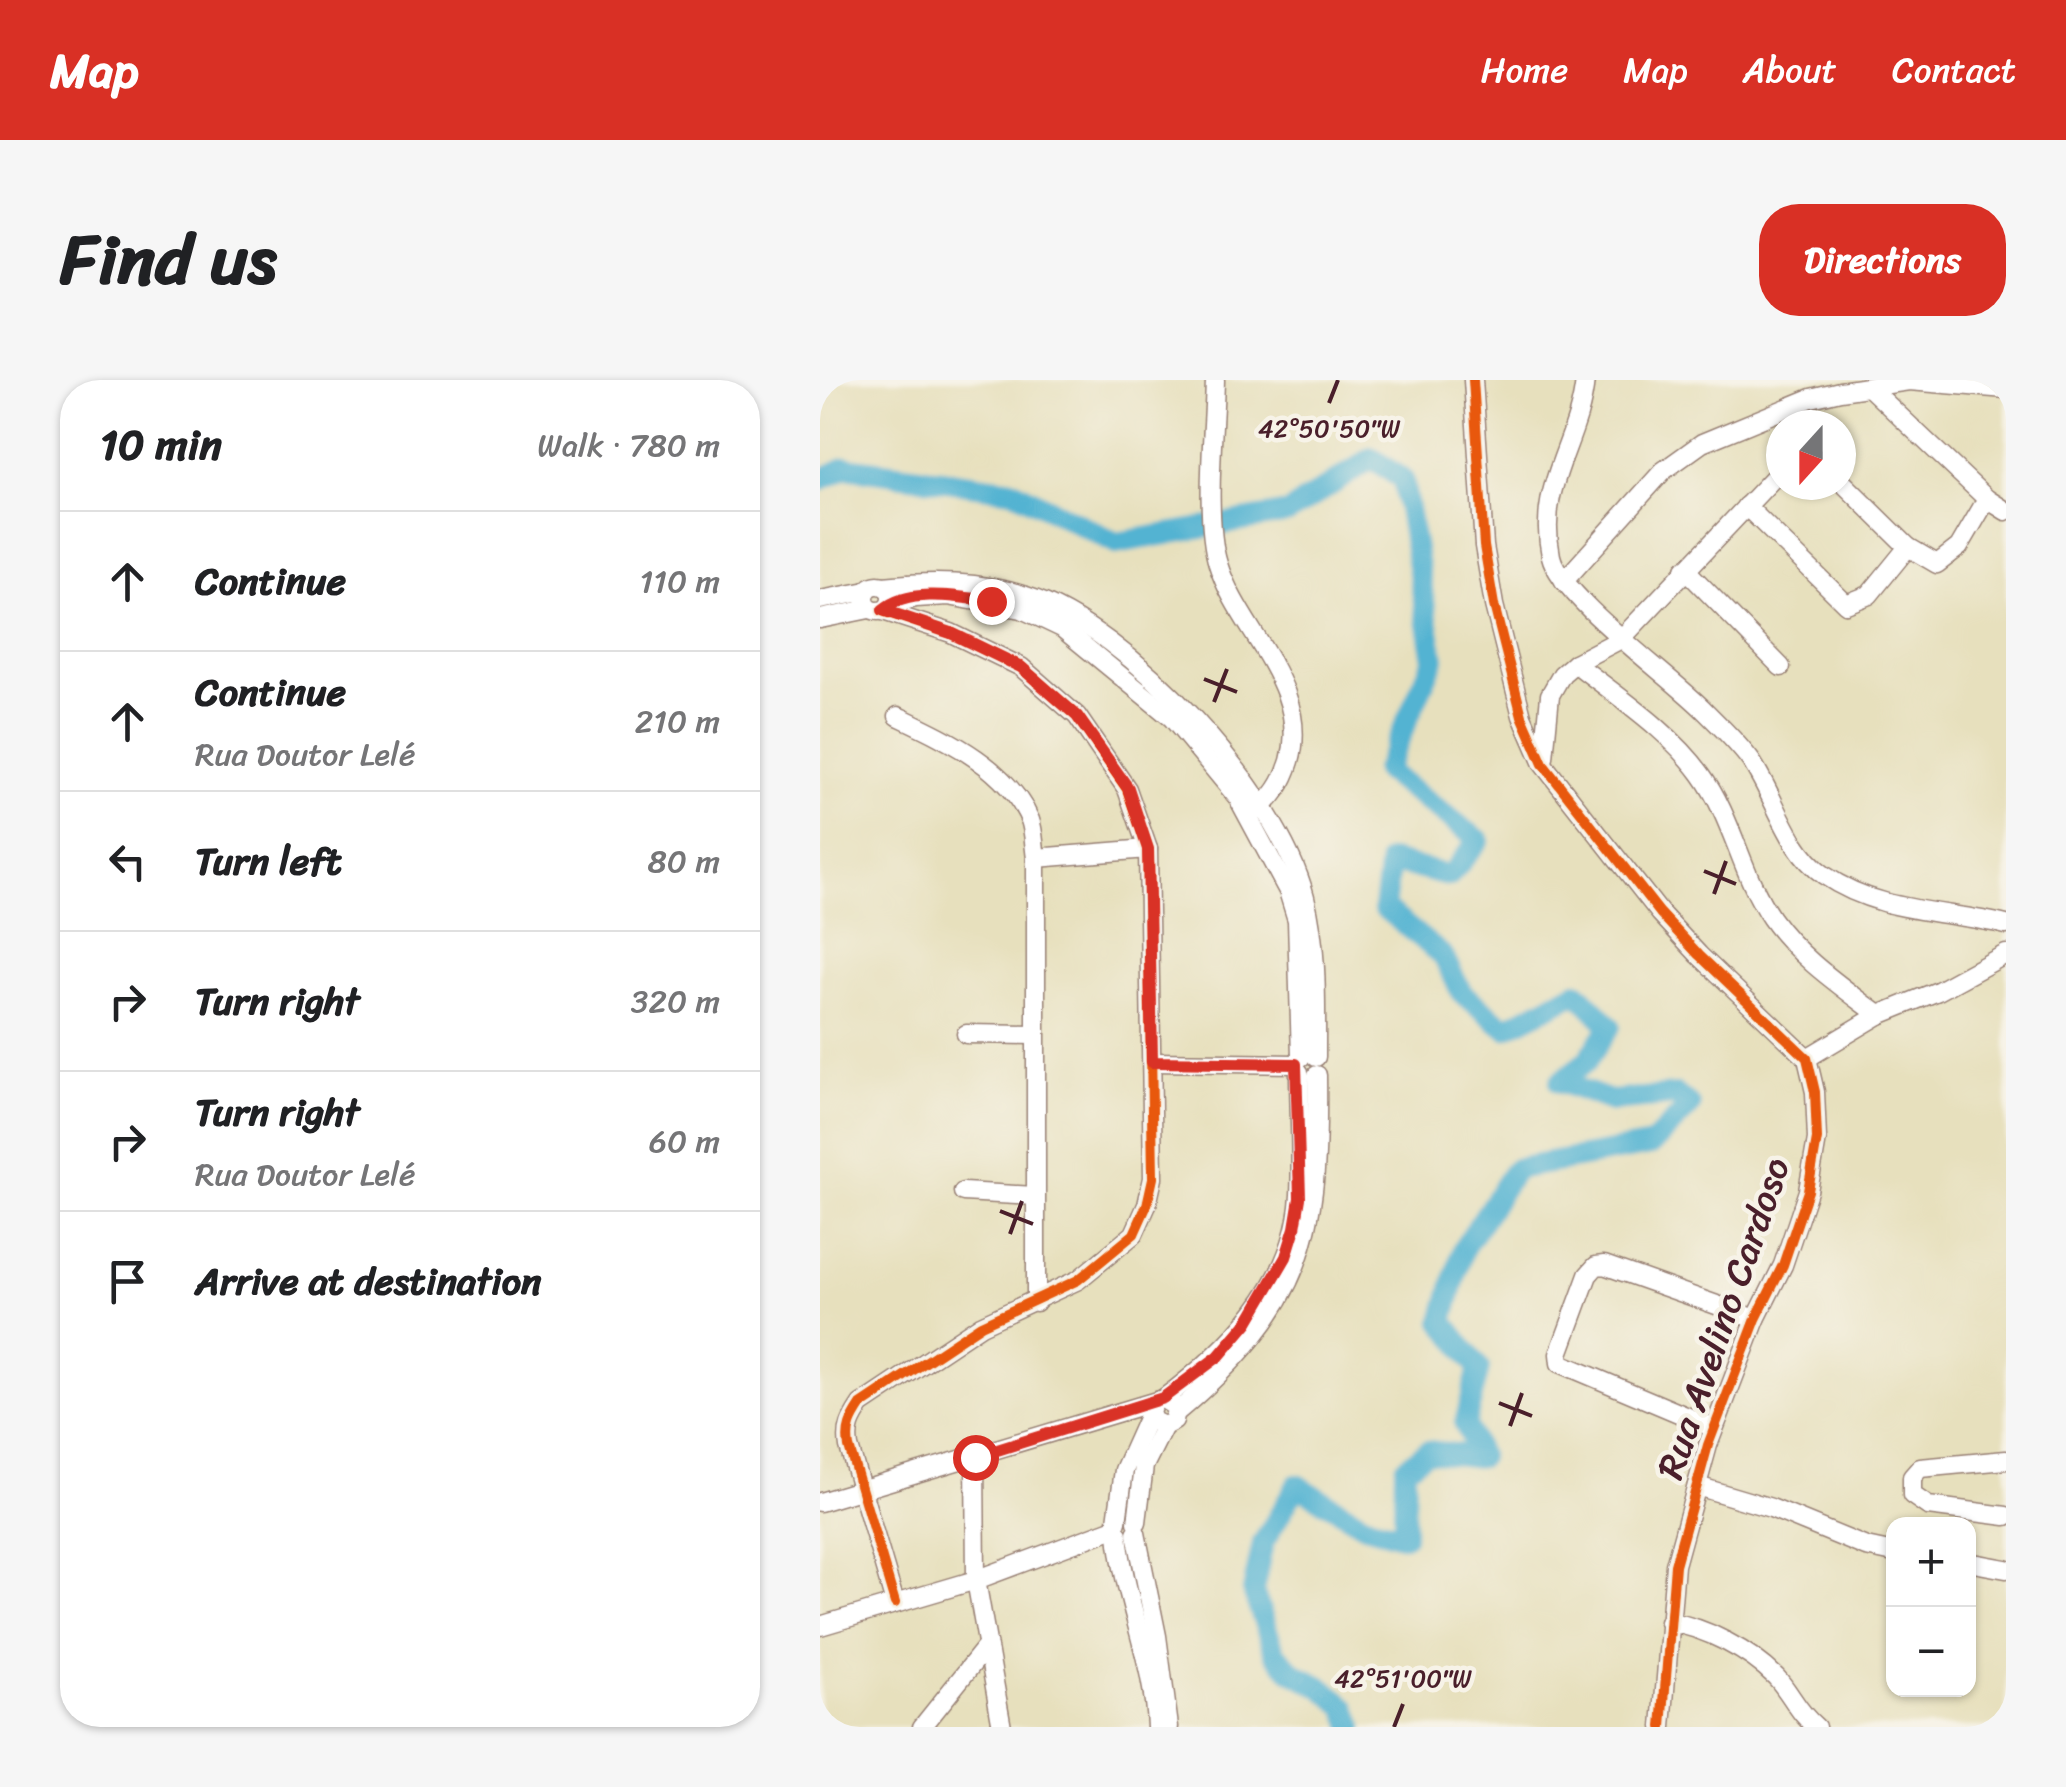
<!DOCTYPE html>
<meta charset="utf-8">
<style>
body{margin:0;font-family:Sriracha,sans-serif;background:#f6f6f6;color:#202124}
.controls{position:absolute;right:30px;bottom:30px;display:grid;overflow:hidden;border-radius:20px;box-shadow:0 2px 8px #0004}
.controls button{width:90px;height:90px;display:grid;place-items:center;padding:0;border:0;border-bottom:2px solid #e0e0e0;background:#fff;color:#202124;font:50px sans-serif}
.compass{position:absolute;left:946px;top:30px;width:90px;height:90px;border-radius:50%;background:#fff;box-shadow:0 2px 8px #0004;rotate:201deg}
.stop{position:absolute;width:30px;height:30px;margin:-22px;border:8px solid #d93025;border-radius:50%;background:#fff}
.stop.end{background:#d93025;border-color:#fff;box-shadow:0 2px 10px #0008}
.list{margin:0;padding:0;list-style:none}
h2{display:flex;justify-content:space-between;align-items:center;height:130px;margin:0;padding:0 40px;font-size:42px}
h2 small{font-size:32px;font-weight:400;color:#757577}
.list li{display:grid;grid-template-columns:65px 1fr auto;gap:30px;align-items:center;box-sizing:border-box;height:140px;padding:0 40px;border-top:2px solid #e0e0e0}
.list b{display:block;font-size:38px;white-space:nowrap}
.list p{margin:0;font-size:32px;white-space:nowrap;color:#757577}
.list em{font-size:32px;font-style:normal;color:#757577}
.icon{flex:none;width:55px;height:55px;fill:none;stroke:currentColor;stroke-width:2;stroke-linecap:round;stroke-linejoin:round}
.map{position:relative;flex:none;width:1186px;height:1347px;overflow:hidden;border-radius:40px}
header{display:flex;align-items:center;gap:60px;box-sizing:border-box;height:140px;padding:0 50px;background:#d93025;color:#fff}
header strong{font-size:48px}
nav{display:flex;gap:55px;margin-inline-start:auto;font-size:35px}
.intro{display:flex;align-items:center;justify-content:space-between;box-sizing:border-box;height:240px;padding:0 60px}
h1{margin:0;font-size:70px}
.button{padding:25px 45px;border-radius:40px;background:#d93025;color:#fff;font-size:35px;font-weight:700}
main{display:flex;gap:60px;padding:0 60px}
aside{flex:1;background:#fff;border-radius:40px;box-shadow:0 2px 8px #0004}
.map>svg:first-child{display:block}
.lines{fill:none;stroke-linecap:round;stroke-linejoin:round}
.river{stroke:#53b3d2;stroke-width:22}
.minor-casing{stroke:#988074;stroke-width:21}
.minor{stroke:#fff;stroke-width:18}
.cycleway-casing{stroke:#f7f3e8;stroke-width:16}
.cycleway{stroke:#e8590c;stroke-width:10}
.route{stroke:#d93025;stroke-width:12}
.ticks{fill:none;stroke:#4a1f2b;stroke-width:4}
.labels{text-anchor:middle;stroke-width:9;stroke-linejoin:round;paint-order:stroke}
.street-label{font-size:38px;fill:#4a1f2b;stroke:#f7f3e8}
.ticks-label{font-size:25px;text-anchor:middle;fill:#4a1f2b;stroke:#f7f3e8;stroke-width:9;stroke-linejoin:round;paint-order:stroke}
</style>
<header>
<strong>Map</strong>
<nav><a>Home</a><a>Map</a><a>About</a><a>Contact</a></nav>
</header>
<div class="intro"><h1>Find us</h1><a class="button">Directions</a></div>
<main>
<aside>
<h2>10 min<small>Walk · 780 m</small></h2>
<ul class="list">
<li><svg class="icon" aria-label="ahead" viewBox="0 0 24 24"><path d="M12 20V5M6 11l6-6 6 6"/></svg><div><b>Continue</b></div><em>110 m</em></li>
<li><svg class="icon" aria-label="ahead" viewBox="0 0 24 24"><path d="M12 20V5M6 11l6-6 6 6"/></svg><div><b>Continue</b><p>Rua Doutor Lelé</p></div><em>210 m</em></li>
<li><svg class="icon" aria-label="left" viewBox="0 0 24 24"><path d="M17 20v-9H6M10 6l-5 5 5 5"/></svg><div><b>Turn left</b></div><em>80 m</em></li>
<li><svg class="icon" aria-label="right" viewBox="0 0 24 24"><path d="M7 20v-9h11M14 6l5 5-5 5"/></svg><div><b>Turn right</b></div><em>320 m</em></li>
<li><svg class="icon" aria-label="right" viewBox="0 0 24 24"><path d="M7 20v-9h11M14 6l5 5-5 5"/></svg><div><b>Turn right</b><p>Rua Doutor Lelé</p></div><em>60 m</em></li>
<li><svg class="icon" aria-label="arrive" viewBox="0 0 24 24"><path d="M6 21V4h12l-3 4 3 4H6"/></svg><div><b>Arrive at destination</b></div></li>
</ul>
</aside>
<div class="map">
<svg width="1186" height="1347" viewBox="0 0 1186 1347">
<rect width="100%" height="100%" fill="#f7f3e8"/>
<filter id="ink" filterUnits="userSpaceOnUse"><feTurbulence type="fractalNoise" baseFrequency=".01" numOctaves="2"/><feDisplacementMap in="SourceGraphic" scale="20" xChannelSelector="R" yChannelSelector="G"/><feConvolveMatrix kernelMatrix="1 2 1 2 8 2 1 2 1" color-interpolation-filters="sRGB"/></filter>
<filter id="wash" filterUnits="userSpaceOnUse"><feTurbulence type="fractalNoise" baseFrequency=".0048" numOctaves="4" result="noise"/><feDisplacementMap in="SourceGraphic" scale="40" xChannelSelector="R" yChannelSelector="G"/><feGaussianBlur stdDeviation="2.25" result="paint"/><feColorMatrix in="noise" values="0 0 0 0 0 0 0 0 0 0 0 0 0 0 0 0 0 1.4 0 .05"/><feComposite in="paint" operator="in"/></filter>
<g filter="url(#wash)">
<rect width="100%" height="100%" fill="#e7e0bd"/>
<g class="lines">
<!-- river -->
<polyline class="river" points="0,100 26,87 193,110 296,163 468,133 552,78 583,100 614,279 565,391 659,460 629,496 570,481 564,528 623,576 642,613 686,648 757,612 790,646 767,681 740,702 791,721 856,715 870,726 831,765 695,789 643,869 623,941 659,988 645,1044 660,1077 607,1071 585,1088 584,1156 545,1145 477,1105 443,1163 433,1211 455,1273 473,1292 503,1308 526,1327 533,1347"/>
</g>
</g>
<g filter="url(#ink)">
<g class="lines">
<!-- minor casing -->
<g class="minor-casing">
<g id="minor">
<path d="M 395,0 C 394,48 384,141 398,184 C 418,250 491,306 470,381 C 464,401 454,418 436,431"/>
<polyline points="653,0 664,166 674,225 702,336 723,384 840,533 879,575 987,678 995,712 997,759 988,811 963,885 936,939 888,1065 855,1185 842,1347"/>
<path d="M 765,0 C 759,64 716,105 731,176 C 740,217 852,297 885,331 C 901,347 918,363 931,381 C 956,418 967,469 1004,495 C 1059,533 1124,530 1186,545"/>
<polyline points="1049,7 1167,119 1186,131"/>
<polyline points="1021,101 1088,167 1117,184 1139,167 1167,119"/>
<polyline points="926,126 1026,224 1049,215 1088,167"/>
<polyline points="865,189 961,287"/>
<polyline points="744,201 843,91 882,63 991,18 1020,11 1089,1 1186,9"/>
<circle cx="58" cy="218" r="13"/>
<path d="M 63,206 C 112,201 159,201 206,216 C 310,249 458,412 485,517 C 498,569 496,624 496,677"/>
<polyline points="0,220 47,211"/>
<polyline points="70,224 96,218 128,216 202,229 242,248 352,338 418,418 468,511 477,540 481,677"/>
<path d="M 63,231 L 131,253 L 201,287 L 257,336 L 307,409 L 328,469 L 333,798 L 327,825 L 314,854 L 258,900 L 161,945 L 41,1025 C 31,1040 26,1049 29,1067 L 75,1223"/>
<polyline points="0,239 49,229"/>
<path d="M 755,283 C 798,317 849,350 881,394 C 913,438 921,494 951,538 C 979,578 1021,606 1059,635"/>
<path d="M 78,336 C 128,360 187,387 210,440 C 214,451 214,466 216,478 L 216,922"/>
<polyline points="724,378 730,315 742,294 755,283 801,259 961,90"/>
<polyline points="216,478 328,469"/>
<polyline points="146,654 215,655"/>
<polyline points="987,678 1059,635 1118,611 1186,574"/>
<polyline points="333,682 476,684"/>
<polyline points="143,812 215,816"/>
<path d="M 343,1019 C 410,969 475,904 480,815 C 482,774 479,733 479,692"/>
<path d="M 357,1032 C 486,923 499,857 497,695"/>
<polyline points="894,1048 740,983 739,974 768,895 776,886 784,885 936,939"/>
<polyline points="155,1077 156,1200 182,1347"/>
<polyline points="1186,1080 1100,1088 1092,1097 1092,1115 1108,1126 1186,1136"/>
<polyline points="877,1106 951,1128 1046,1167 1074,1173"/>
<polyline points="0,1122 343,1019 356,1027 354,1041 344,1046 333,1041 330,1032 334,1022"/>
<polyline points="297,1141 304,1090 330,1032"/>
<polyline points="317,1142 324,1086 344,1046"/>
<polyline points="316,1153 337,1256 349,1347"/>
<path d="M 298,1154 C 304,1220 334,1280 336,1347"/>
<polyline points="1148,1182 1186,1189"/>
<path d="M 849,1242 C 885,1247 930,1271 956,1297 C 971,1313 978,1333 996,1347"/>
<polyline points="0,1246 156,1200 295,1148"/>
<polyline points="102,1347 166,1267"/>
</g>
</g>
<!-- minor -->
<use href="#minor" class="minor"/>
<!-- cycleway casing -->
<g class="cycleway-casing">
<g id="cycleway">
<polyline points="653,0 664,166 674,225 702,336 723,384 840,533 879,575 987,678 995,712 997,759 988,811 963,885 936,939 888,1065 855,1185 842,1347"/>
<path d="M 63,231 L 131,253 L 201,287 L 257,336 L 307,409 L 328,469 L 333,798 L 327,825 L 314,854 L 258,900 L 161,945 L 41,1025 C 31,1040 26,1049 29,1067 L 75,1223"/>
</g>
</g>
<!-- cycleway -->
<use href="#cycleway" class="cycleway"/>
</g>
</g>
<g class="lines" filter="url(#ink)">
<!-- route -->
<path class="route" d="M 155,1077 L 343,1018 L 399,976 L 428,942 L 466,877 L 475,848 L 480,818 L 476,684 L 332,682 L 328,469 L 308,408 L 257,336 L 201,287 L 131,253 L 63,230 C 88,207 140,217 171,221"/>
</g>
<!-- ticks -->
<path class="ticks" d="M 509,23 L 518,0M 384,299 L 417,312M 394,322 L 407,289M 884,491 L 916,504M 894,514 L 906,481M 180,831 L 213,844M 190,854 L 202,821M 679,1023 L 712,1036M 690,1046 L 702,1013M 574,1347 L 583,1324"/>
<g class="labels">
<!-- street labels -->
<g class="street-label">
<text transform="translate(903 938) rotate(-71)" y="13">Rua Avelino Cardoso</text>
</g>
</g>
<g class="ticks-label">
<text x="509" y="57">42°50'50"W</text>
<text x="583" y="1307">42°51'00"W</text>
</g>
</svg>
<div class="controls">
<button>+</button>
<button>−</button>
</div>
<svg class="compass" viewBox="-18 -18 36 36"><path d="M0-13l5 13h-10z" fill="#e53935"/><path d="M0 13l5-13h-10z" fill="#757577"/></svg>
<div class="stop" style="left:155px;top:1077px"></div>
<div class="stop end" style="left:171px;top:221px"></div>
</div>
</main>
